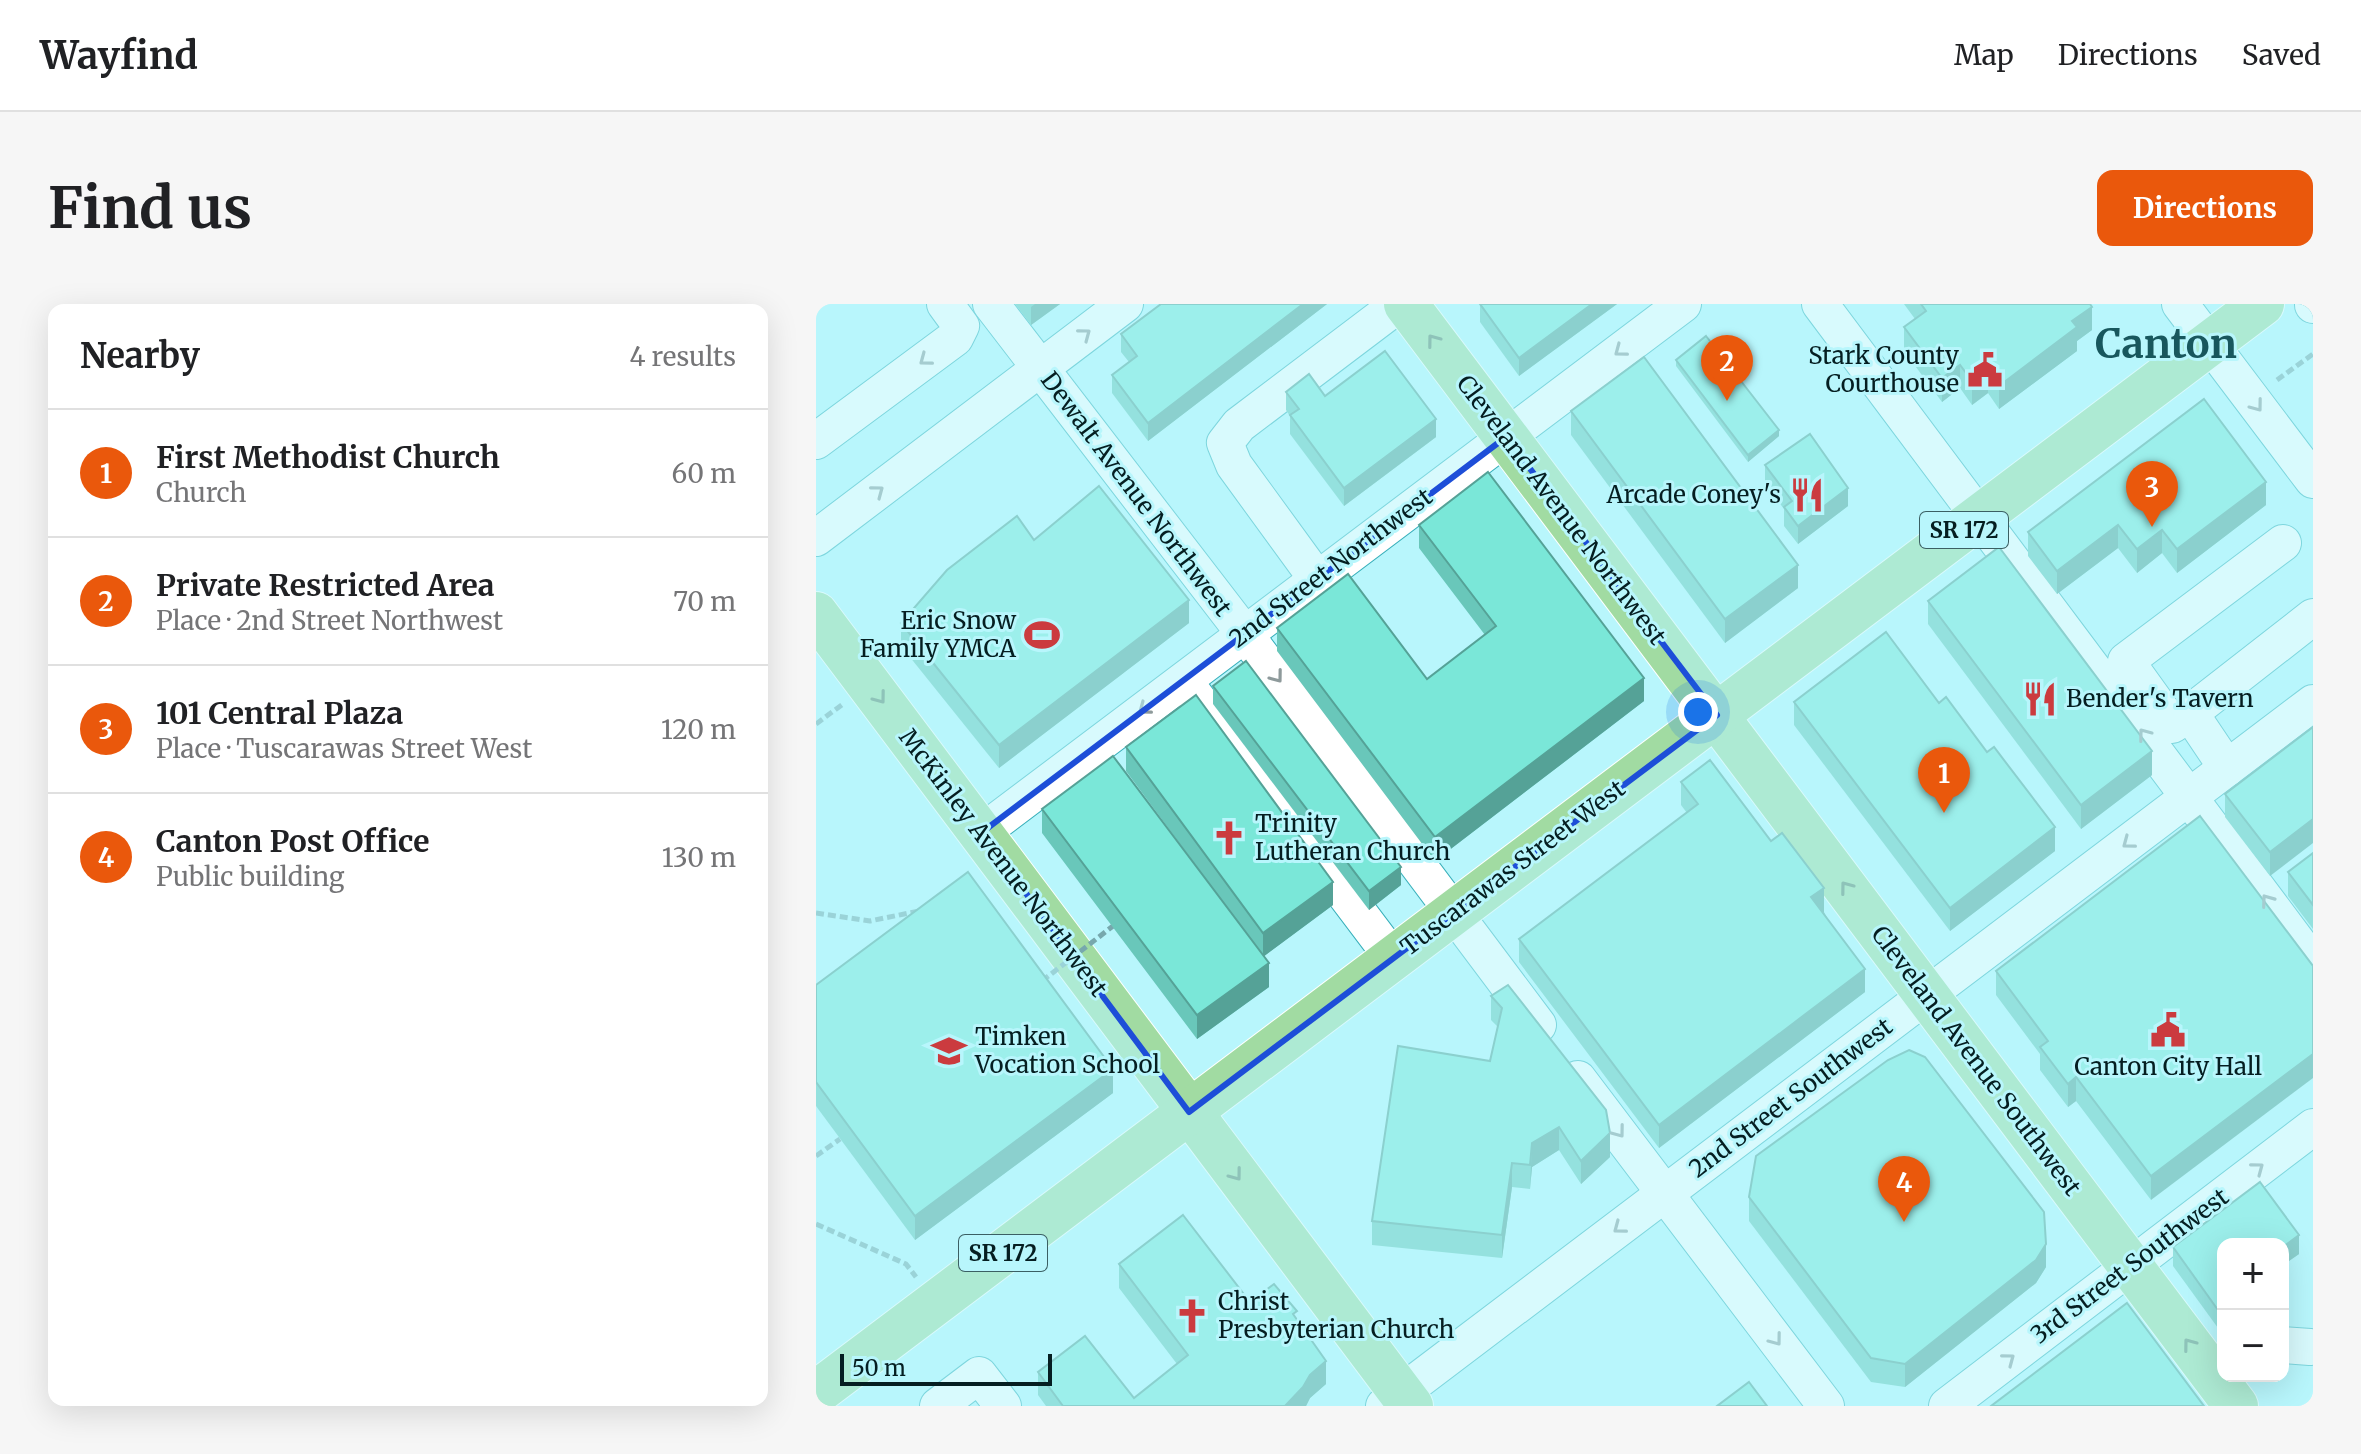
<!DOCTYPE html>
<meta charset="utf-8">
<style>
body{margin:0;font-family:Merriweather,serif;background:#f6f6f6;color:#202124}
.controls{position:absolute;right:24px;bottom:24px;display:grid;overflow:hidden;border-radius:16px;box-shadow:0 8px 32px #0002}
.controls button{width:72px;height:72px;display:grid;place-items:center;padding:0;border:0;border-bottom:2px solid #e0e0e0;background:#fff;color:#202124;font:40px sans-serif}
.scale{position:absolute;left:24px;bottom:20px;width:212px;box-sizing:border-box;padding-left:8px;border:4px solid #051e21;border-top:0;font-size:22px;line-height:28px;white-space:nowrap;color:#051e21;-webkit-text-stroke:6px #b8f6fc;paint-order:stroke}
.you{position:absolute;left:882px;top:408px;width:28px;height:28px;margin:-20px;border:6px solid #fff;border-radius:50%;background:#1a73e8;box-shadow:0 0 0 12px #1a73e833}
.badge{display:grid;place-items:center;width:52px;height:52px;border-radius:50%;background:#ea580c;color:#fff;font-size:26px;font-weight:700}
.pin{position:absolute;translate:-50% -66px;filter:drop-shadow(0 2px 4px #0008)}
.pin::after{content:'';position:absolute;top:42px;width:28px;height:24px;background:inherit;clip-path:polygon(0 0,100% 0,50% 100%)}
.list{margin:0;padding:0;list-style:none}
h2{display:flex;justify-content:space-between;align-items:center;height:104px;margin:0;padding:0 32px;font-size:34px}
h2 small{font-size:26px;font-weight:400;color:#757577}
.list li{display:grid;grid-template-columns:52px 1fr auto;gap:24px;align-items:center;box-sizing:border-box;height:128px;padding:0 32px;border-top:2px solid #e0e0e0}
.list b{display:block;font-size:30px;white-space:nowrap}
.list p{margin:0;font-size:26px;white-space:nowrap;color:#757577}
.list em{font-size:26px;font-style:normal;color:#757577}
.map{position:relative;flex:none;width:1497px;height:1102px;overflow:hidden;border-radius:16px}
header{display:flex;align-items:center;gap:48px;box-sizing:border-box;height:112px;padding:0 40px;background:#fff;border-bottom:2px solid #e0e0e0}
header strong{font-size:38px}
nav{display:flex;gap:44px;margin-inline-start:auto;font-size:28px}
.intro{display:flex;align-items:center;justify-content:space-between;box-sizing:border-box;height:192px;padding:0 48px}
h1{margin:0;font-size:56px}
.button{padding:20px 36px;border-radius:16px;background:#ea580c;color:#fff;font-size:28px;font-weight:700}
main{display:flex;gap:48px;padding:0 48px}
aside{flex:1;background:#fff;border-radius:16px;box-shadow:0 8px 32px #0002}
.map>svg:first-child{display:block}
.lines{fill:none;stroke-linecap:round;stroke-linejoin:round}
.minor-casing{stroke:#37afba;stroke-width:38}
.major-casing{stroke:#fff;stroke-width:46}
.path{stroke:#77a8ad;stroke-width:5;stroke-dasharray:8 4;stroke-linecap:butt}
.minor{stroke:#fff;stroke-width:36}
.major{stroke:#a1dba2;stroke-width:44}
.path-bridge{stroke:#77a8ad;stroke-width:5;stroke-dasharray:8 4;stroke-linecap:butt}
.wall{fill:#69c7ba}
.shaded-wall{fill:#55a297}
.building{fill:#7ae7d8;stroke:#55a297;stroke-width:2}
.oneway{stroke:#8e9a9b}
.oneway2{stroke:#5b8668}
.marked{fill:none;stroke:#1d4ed8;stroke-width:6;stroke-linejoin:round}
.labels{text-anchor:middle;stroke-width:6;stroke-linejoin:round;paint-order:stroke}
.shield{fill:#b8f6fc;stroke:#3b5f63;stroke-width:2}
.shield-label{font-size:22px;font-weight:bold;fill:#051e21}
.poi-label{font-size:24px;fill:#051e21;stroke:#b8f6fc;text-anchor:start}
.street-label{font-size:24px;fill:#051e21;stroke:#b8f6fc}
.town-label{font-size:40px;font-weight:bold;fill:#18575d;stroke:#b8f6fc}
</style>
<header>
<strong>Wayfind</strong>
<nav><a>Map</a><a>Directions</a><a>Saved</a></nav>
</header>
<div class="intro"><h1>Find us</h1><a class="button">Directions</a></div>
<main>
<aside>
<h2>Nearby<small>4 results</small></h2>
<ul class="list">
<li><span class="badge">1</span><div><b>First Methodist Church</b><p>Church</p></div><em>60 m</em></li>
<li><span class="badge">2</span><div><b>Private Restricted Area</b><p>Place · 2nd Street Northwest</p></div><em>70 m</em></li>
<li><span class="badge">3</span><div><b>101 Central Plaza</b><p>Place · Tuscarawas Street West</p></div><em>120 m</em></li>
<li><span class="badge">4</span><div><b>Canton Post Office</b><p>Public building</p></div><em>130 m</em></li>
</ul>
</aside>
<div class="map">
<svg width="1497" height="1102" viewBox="0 0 1497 1102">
<rect width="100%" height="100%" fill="#b8f6fc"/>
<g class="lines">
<!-- minor casing -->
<g class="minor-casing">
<g id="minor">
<polyline points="175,0 428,329 722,721"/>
<path d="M 1004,0 C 1167,221 1334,438 1497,659"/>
<polyline points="1364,0 1497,176"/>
<polyline points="1497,0 1497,1"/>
<polyline points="0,137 139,34 145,22 129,0"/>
<polyline points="0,234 309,0"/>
<polyline points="501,275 418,161 409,139 423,121 583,0"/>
<polyline points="371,381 577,654"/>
<polyline points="1374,409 1497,313"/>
<polyline points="1411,464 1374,409 1356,421 1310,357 1467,239"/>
<polyline points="165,529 867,0"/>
<polyline points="762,775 1010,1102"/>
<polyline points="1467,1041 1494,1043"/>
<polyline points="122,1102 163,1071 187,1102"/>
<polyline points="568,1102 1497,399"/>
<polyline points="1131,1102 1497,823"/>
</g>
</g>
<!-- major casing -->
<g class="major-casing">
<g id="major">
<polyline points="590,0 1420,1102"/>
<polyline points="0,310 595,1102"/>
<polyline points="0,1089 1446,0"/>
</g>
</g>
<!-- path -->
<g class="path">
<polyline points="1461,76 1497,50"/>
<polyline points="0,420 27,400"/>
<polyline points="0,609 54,617 103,607"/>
<polyline points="0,852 24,835"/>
<polyline points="0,920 90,960 100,973"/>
</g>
<!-- minor -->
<use href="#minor" class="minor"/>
<!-- major -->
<use href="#major" class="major"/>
<!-- path-bridge -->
<polyline class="path-bridge" points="226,677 297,622"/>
</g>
<!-- wall -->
<g class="wall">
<polygon points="199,0 244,0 215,21"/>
<polygon points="345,0 511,0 332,137 296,89 296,71 313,58 305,48 305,30"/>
<polygon points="664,0 801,0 703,72 664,18"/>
<polygon points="1088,0 1274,0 1276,26 1261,37 1261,47 1183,105 1172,89 1156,101 1144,84 1126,98 1088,47 1088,23 1099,15"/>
<polygon points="860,56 963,132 932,158 860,62"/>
<polygon points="470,88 509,92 620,133 528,202 474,130 474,112 470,106"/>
<polygon points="755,107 982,284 909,339 755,131"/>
<polygon points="949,161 1032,202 982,240 968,222 968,205 949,180"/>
<polygon points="1450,201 1361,269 1346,249 1321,269 1302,244 1241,290 1212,252 1212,228"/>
<polygon points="603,221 828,397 619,557 461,347 461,324 611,375 669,331 603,244"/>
<polygon points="218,236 373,319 183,464 85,342 85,319"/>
<polygon points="1112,297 1336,471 1265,525 1112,320"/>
<polygon points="397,382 585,581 553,606 397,400"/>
<polygon points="978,398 1123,399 1171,448 1239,547 1134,627 978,421"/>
<polygon points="1497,423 1454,572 1409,513 1409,490"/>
<polygon points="310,443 517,601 448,652 453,683 381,735 226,529 226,505 387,571 310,467"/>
<polygon points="865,478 1008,608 1049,688 843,844 703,658 703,635 871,509 865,501"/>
<polygon points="1384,512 1335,896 1260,797 1252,803 1224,766 1224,750 1180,691 1180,667"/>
<polygon points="1497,549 1497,625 1472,592 1472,568"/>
<polygon points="0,681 297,789 99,936 0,802"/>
<polygon points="692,681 794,853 765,880 743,846 716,863 714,885 696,883 686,954 556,941 556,917 674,757 682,723 675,716 675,692"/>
<polygon points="1444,878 1483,931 1483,950 1467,961 1467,940 1407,940 1407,1020 1402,1024 1357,962 1357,943"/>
<polygon points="933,893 1230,963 1220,979 1089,1083 1055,1078 933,917"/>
<polygon points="303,960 434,998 481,1016 510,1080 494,1094 490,1102 230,1102 222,1091 222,1068 318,1094 361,1060 303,984"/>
</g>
<!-- shaded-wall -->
<g class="shaded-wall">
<polygon points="219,0 244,0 215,21 215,3"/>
<polygon points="487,0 511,0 332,137 332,119"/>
<polygon points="776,0 801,0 703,72 703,54"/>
<polygon points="1276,3 1276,26 1261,37 1261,47 1183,105 1183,82 1256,17"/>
<polygon points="1144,61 1144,84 1126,98 1126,74"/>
<polygon points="1172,66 1172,89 1156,101 1156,77"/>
<polygon points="620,115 620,133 528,202 528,184"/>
<polygon points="963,126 963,132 932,158 932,151"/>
<polygon points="1450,178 1450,201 1361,269 1361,245"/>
<polygon points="1032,184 1032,202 982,240 982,222"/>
<polygon points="1302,221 1302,244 1241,290 1241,267"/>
<polygon points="1346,226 1346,249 1321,269 1321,245"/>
<polygon points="982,261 982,284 909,339 909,315"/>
<polygon points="373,296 373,319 183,464 183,441"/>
<polygon points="828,374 828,397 619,557 619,533"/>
<polygon points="1336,447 1336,471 1265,525 1265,501"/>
<polygon points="1497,515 1497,539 1454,572 1454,548"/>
<polygon points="1239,523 1239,547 1134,627 1134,604"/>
<polygon points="585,563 585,581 553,606 553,587"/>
<polygon points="517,578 517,601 447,653 447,629"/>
<polygon points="1008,584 1008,608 995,617 995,593"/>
<polygon points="453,659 453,683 381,735 381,711"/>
<polygon points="1049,665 1049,688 843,844 843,821"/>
<polygon points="1497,750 1497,774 1335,896 1335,872"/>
<polygon points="297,765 297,789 99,936 99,912"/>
<polygon points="1260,773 1260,797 1252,803 1252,780"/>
<polygon points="743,823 743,846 716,863 714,885 716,839"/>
<polygon points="794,829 794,853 765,880 765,857"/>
<polygon points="696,859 696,883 686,954 686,931"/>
<polygon points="1483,931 1483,950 1467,961 1467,943"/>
<polygon points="1230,940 1230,963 1220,979 1089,1083 1089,1060"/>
<polygon points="1407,1002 1407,1020 1402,1024 1402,1006"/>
<polygon points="510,1057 510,1080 494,1094 490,1102 469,1102 494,1071"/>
</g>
<!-- building -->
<g class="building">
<polygon points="345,0 487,0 332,119 296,71 321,52 305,30"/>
<polygon points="664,0 776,0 703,54"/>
<polygon points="1105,0 1274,0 1276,3 1256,17 1261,23 1183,82 1172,66 1156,77 1144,61 1126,74 1088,23 1110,7"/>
<polygon points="890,32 963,126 932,151 860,56"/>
<polygon points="569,47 620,115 528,184 474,111 483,105 470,88 493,70 509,92"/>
<polygon points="828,53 982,261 909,315 755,107"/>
<polygon points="1388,95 1450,178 1361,245 1346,226 1321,245 1302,221 1241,267 1212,228"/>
<polygon points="994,130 1032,184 982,222 968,203 976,197 949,161"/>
<polygon points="672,168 828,374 619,533 461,324 532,270 611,375 680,322 603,221"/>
<polygon points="283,182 373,296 183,441 85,319 131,266 201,212 218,236"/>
<polygon points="1183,243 1336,447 1265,501 1112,297"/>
<polygon points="1070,328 1123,399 1130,393 1171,448 1178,443 1239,523 1134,604 978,398"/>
<polygon points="430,357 585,563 553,587 397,382"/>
<polygon points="380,391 517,578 447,629 310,443"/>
<polygon points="1497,423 1497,515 1454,548 1409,490"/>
<polygon points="297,452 453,659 381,711 226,505"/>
<polygon points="894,456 955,537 966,529 1008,584 995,593 1049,665 843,821 703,635 882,500 865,478"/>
<polygon points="1384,512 1497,662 1497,750 1335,872 1260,773 1252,780 1224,743 1232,737 1180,667"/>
<polygon points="1497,549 1497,601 1472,568"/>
<polygon points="152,568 297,765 99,912 0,778 0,681"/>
<polygon points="692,681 790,806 794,829 765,857 743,823 716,839 714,861 696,859 686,931 556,917 582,742 674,757 686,704 675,692"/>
<polygon points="1093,746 1109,753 1228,908 1230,940 1220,956 1089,1060 1055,1054 933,893 940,852 1072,756"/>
<polygon points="1444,878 1483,931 1467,943 1467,940 1407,940 1407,1002 1402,1006 1357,943"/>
<polygon points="367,911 434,998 458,980 481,1007 477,1010 510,1057 494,1071 487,1083 469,1102 247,1102 222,1068 269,1032 318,1094 372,1051 303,960"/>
<polygon points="1311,999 1388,1102 1175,1102"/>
<polygon points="933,1078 951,1102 901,1102"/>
</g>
<!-- one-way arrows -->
<defs><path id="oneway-chevron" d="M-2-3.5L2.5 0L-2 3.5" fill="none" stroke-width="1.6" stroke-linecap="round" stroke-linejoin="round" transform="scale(2)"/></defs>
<g class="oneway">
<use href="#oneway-chevron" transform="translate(269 30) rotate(-37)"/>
<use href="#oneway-chevron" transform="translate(804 47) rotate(143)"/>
<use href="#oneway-chevron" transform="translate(109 56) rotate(143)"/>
<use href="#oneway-chevron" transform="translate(1441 102) rotate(53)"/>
<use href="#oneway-chevron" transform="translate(62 187) rotate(-37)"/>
<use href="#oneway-chevron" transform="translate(461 373) rotate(53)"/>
<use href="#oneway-chevron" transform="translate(328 405) rotate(143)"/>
<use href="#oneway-chevron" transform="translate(1328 430) rotate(-127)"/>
<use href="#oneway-chevron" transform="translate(1312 539) rotate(143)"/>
<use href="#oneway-chevron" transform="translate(1451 596) rotate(-126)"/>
<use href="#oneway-chevron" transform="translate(803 828) rotate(53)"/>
<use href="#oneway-chevron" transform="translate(1442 864) rotate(-37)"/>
<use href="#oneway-chevron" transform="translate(803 924) rotate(143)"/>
<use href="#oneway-chevron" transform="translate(960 1036) rotate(53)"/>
<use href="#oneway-chevron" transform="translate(1193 1055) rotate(-37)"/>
</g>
<g class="oneway2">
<use href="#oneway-chevron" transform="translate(617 36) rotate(-127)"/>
<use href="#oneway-chevron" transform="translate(64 394) rotate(53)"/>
<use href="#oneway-chevron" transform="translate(1030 583) rotate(-127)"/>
<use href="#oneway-chevron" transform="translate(420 871) rotate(53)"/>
<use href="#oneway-chevron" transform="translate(1373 1040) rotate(-127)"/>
</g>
<!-- marked area -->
<path d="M0 0H1497V1102H0ZM 690,133 L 901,411 L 373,808 L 165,529 Z" fill="#b8f6fc" fill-opacity=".55" fill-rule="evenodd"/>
<path class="marked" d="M 690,133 L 901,411 L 373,808 L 165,529 Z"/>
<!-- icons -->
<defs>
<g id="civic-bare" transform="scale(2.76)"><path d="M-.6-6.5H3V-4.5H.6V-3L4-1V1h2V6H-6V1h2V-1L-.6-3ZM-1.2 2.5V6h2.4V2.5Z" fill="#cb3b3f" stroke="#b8f6fc" stroke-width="2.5" paint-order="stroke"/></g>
<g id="restaurant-bare" transform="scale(2.76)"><path d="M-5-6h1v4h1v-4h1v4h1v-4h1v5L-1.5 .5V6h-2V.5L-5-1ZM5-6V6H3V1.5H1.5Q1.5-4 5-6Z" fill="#cb3b3f" stroke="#b8f6fc" stroke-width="2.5" paint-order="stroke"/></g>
<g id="stadium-bare" transform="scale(2.76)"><path d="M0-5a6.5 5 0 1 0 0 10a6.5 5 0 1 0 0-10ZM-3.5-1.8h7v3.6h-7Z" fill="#cb3b3f" stroke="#b8f6fc" stroke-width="2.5" paint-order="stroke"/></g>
<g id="church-bare" transform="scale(2.76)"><path d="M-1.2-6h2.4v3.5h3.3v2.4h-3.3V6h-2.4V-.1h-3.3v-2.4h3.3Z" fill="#cb3b3f" stroke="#b8f6fc" stroke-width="2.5" paint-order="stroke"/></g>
<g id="school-bare" transform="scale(2.76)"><path d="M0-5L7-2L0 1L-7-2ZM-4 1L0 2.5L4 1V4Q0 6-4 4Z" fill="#cb3b3f" stroke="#b8f6fc" stroke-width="2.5" paint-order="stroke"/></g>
</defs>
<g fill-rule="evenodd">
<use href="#civic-bare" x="1169" y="66"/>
<use href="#restaurant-bare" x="991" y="191"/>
<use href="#stadium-bare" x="226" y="331"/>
<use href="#restaurant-bare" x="1224" y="395"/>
<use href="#church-bare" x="413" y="534"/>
<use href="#civic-bare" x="1352" y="726"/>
<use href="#school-bare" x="133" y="747"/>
<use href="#church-bare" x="376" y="1012"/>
</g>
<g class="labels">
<!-- shield labels -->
<g class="shield">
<rect x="1104" y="208" width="88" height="36" rx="6"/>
<rect x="143" y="931" width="88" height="36" rx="6"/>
</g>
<g class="shield-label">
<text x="1148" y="234">SR 172</text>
<text x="187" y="957">SR 172</text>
</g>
<!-- poi labels -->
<g class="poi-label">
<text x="1143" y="60" text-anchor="end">Stark County<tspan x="1143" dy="28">Courthouse</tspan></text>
<text x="965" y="199" text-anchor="end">Arcade Coney's</text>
<text x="200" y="325" text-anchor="end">Eric Snow<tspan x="200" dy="28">Family YMCA</tspan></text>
<text x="1250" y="403">Bender's Tavern</text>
<text x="439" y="528">Trinity<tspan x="439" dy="28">Lutheran Church</tspan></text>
<text x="159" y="741">Timken<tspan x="159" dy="28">Vocation School</tspan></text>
<text x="1352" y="771" text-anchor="middle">Canton City Hall</text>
<text x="402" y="1006">Christ<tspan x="402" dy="28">Presbyterian Church</tspan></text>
</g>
<!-- street labels -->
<g class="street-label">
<text transform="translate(320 190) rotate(53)" y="8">Dewalt Avenue Northwest</text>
<text transform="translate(745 206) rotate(53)" y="8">Cleveland Avenue Northwest</text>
<text transform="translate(515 264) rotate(-37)" y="8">2nd Street Northwest</text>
<text transform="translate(187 559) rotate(53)" y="8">McKinley Avenue Northwest</text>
<text transform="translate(697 564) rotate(-37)" y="8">Tuscarawas Street West</text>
<text transform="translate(1160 757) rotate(53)" y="8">Cleveland Avenue Southwest</text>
<text transform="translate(975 794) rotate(-37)" y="8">2nd Street Southwest</text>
<text transform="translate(1314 962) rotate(-37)" y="8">3rd Street Southwest</text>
</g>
<!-- town labels -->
<g class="town-label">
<text x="1350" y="54">Canton</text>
</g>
</g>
</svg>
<div class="controls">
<button>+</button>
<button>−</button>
</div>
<div class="scale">50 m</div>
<div class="you"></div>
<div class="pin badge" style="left:1128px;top:509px">1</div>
<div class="pin badge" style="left:911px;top:97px">2</div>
<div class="pin badge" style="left:1336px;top:223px">3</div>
<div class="pin badge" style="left:1088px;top:918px">4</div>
</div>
</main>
